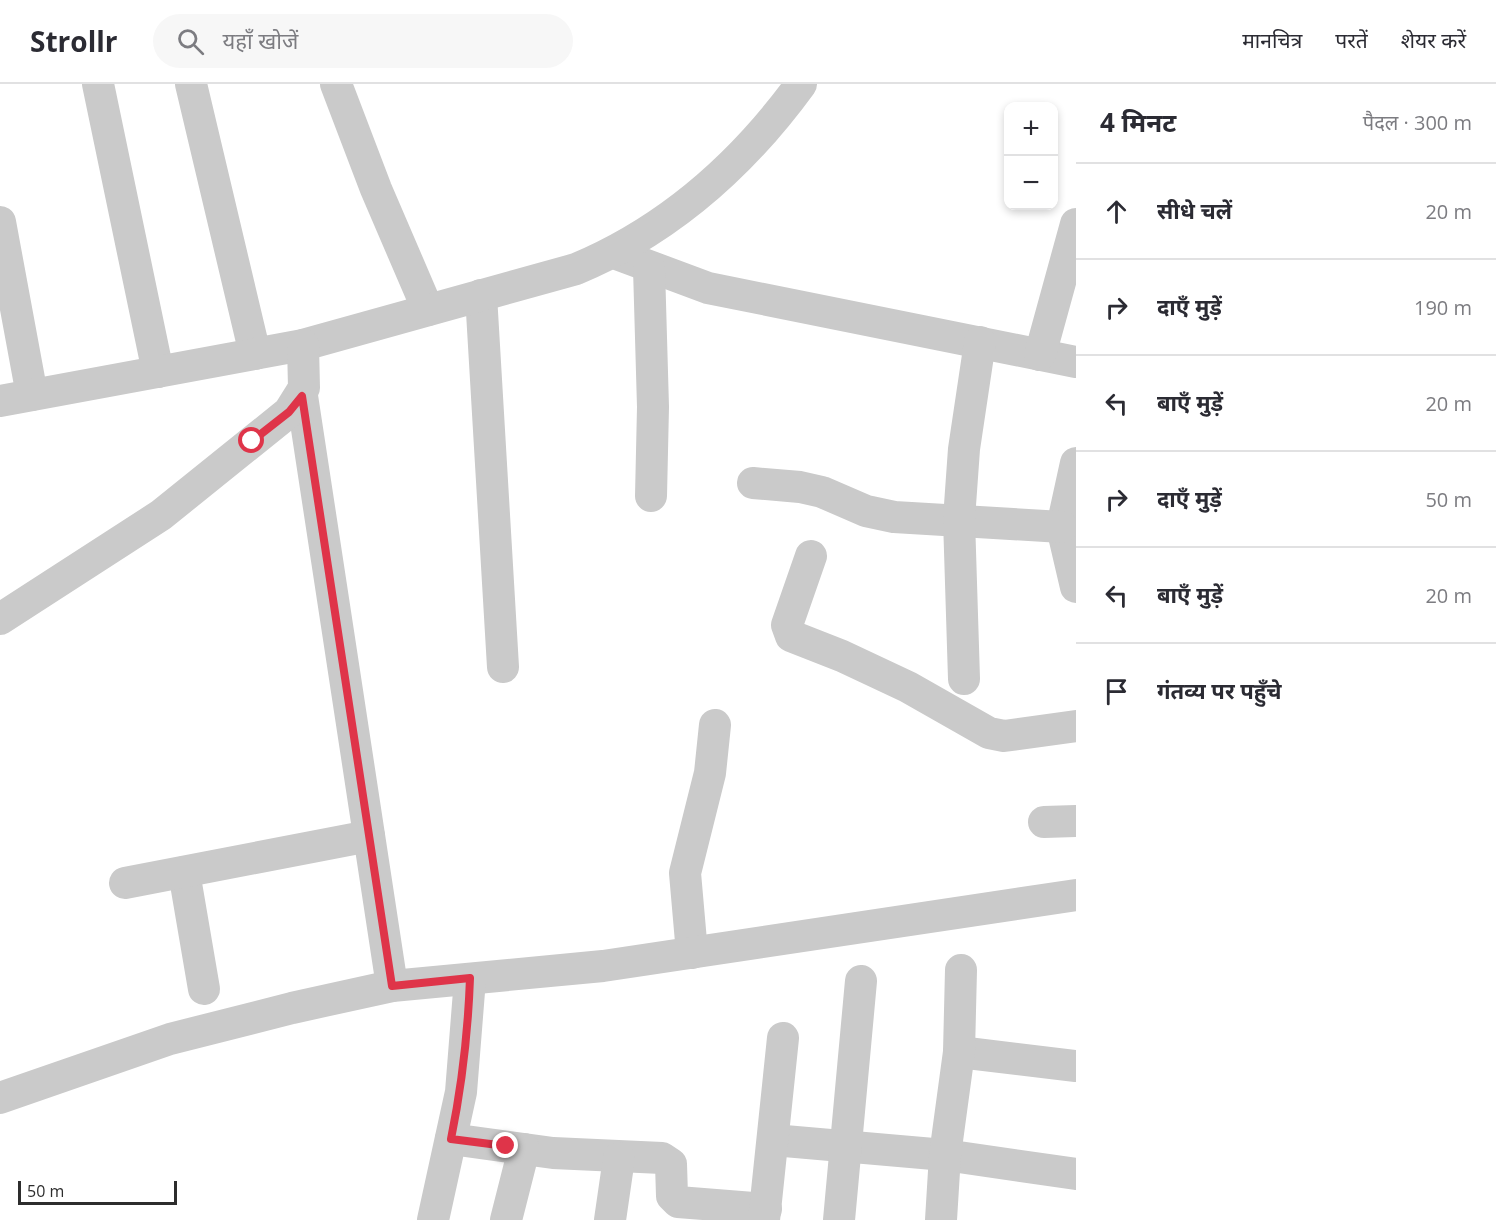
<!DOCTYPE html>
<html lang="hi">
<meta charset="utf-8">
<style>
body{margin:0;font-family:"Open Sans","Noto Sans Devanagari",sans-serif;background:#f7f7f7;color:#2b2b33}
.controls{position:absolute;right:18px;top:18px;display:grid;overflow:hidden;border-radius:12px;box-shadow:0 3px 9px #0003}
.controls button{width:54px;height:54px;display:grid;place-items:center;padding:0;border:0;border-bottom:2px solid #e1e1e2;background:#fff;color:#2b2b33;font:30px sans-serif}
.scale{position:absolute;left:18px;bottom:15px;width:159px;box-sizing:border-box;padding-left:6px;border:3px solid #2d2d2d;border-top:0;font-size:16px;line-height:21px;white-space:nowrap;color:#2d2d2d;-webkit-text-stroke:4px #fff;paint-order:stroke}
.stop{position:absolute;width:18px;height:18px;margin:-14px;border:4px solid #df3449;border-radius:50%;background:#fff}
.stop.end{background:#df3449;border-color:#fff;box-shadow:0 2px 6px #0008}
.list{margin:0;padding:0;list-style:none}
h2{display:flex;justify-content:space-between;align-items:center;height:78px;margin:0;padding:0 24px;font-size:26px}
h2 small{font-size:20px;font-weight:400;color:#7c7c81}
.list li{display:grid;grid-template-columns:39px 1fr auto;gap:18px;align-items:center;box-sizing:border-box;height:96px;padding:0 24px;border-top:2px solid #e1e1e2}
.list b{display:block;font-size:22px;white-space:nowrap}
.list em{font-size:20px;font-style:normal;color:#7c7c81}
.icon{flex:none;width:33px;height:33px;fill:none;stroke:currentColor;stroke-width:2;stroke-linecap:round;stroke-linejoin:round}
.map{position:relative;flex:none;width:1076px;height:1136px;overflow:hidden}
header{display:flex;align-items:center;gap:36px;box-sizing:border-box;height:84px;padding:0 30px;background:#fff;border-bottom:2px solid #e1e1e2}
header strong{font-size:28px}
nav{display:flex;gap:33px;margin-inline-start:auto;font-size:21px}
.search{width:420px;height:54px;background:#f7f7f7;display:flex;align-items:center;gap:15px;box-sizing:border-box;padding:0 21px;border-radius:33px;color:#7c7c81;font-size:22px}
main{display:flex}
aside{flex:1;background:#fff}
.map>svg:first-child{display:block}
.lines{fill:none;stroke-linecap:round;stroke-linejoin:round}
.minor{stroke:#cacaca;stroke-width:32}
.route{stroke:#df3449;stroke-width:8}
</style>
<header>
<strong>Strollr</strong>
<div class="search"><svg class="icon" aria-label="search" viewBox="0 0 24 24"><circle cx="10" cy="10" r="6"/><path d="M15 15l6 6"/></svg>यहाँ खोजें</div>
<nav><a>मानचित्र</a><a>परतें</a><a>शेयर करें</a></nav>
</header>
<main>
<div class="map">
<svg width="1076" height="1136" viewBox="0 0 1076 1136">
<rect width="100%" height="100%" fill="#fff"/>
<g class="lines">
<!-- minor -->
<g class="minor">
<polyline points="98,0 158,288"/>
<polyline points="191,0 255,270"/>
<polyline points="336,0 376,105 428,226"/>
<polyline points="0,138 32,311"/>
<polyline points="614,169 708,204 1076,278"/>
<polyline points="649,184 653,323 651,412"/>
<polyline points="481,211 503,583"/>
<polyline points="1040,271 1076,140"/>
<polyline points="302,312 392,902"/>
<path d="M 0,317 L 303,261 L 576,185 C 669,146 742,81 801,0"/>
<polyline points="1076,379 1062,443 1076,503"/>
<polyline points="753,399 800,403 822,408 866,427 894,433 1062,443"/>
<polyline points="811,472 787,541 791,552 842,572 908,603 989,649 1004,652 1076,642"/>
<polyline points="0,535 161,431 289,328 304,304 303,261"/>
<polyline points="964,595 959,435 964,365 980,258"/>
<polyline points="1044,738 1076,737"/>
<polyline points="184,788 204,905"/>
<polyline points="125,799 369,752"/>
<polyline points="692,869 685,789 710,689 715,641"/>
<polyline points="959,968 1076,982"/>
<polyline points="0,1014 170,955 292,924 392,902 603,882 1076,811"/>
<polyline points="451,1055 553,1069 662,1074 671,1080 672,1112 678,1118 766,1125"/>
<polyline points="773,1056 945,1071 1076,1090"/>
<polyline points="433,1136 461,1008 470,895"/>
<polyline points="506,1136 524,1065"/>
<polyline points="610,1136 619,1074"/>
<polyline points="764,1136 783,954"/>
<polyline points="839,1136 861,897"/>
<polyline points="941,1136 945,1071 959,968 961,886"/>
</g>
</g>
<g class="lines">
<!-- route -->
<path class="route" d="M 252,357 L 289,328 L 302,312 L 392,902 L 470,894 C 468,949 462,1001 451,1055 L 506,1062"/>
</g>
</svg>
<div class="controls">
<button>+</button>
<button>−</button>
</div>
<div class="scale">50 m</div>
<div class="stop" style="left:252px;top:357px"></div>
<div class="stop end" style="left:506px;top:1062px"></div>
</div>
<aside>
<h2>4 मिनट<small>पैदल · 300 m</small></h2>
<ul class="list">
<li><svg class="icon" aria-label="ahead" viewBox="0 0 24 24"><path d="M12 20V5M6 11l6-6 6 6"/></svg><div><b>सीधे चलें</b></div><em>20 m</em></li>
<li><svg class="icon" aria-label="right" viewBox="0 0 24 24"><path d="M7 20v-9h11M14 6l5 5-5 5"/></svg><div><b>दाएँ मुड़ें</b></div><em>190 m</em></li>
<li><svg class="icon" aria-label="left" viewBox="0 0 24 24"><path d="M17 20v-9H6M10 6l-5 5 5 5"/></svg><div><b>बाएँ मुड़ें</b></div><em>20 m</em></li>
<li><svg class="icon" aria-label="right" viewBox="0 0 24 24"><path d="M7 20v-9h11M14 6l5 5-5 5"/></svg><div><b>दाएँ मुड़ें</b></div><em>50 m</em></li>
<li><svg class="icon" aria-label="left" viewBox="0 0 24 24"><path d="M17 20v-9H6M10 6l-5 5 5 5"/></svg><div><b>बाएँ मुड़ें</b></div><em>20 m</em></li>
<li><svg class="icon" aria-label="arrive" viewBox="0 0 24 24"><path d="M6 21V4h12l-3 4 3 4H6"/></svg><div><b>गंतव्य पर पहुँचे</b></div></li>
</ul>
</aside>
</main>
